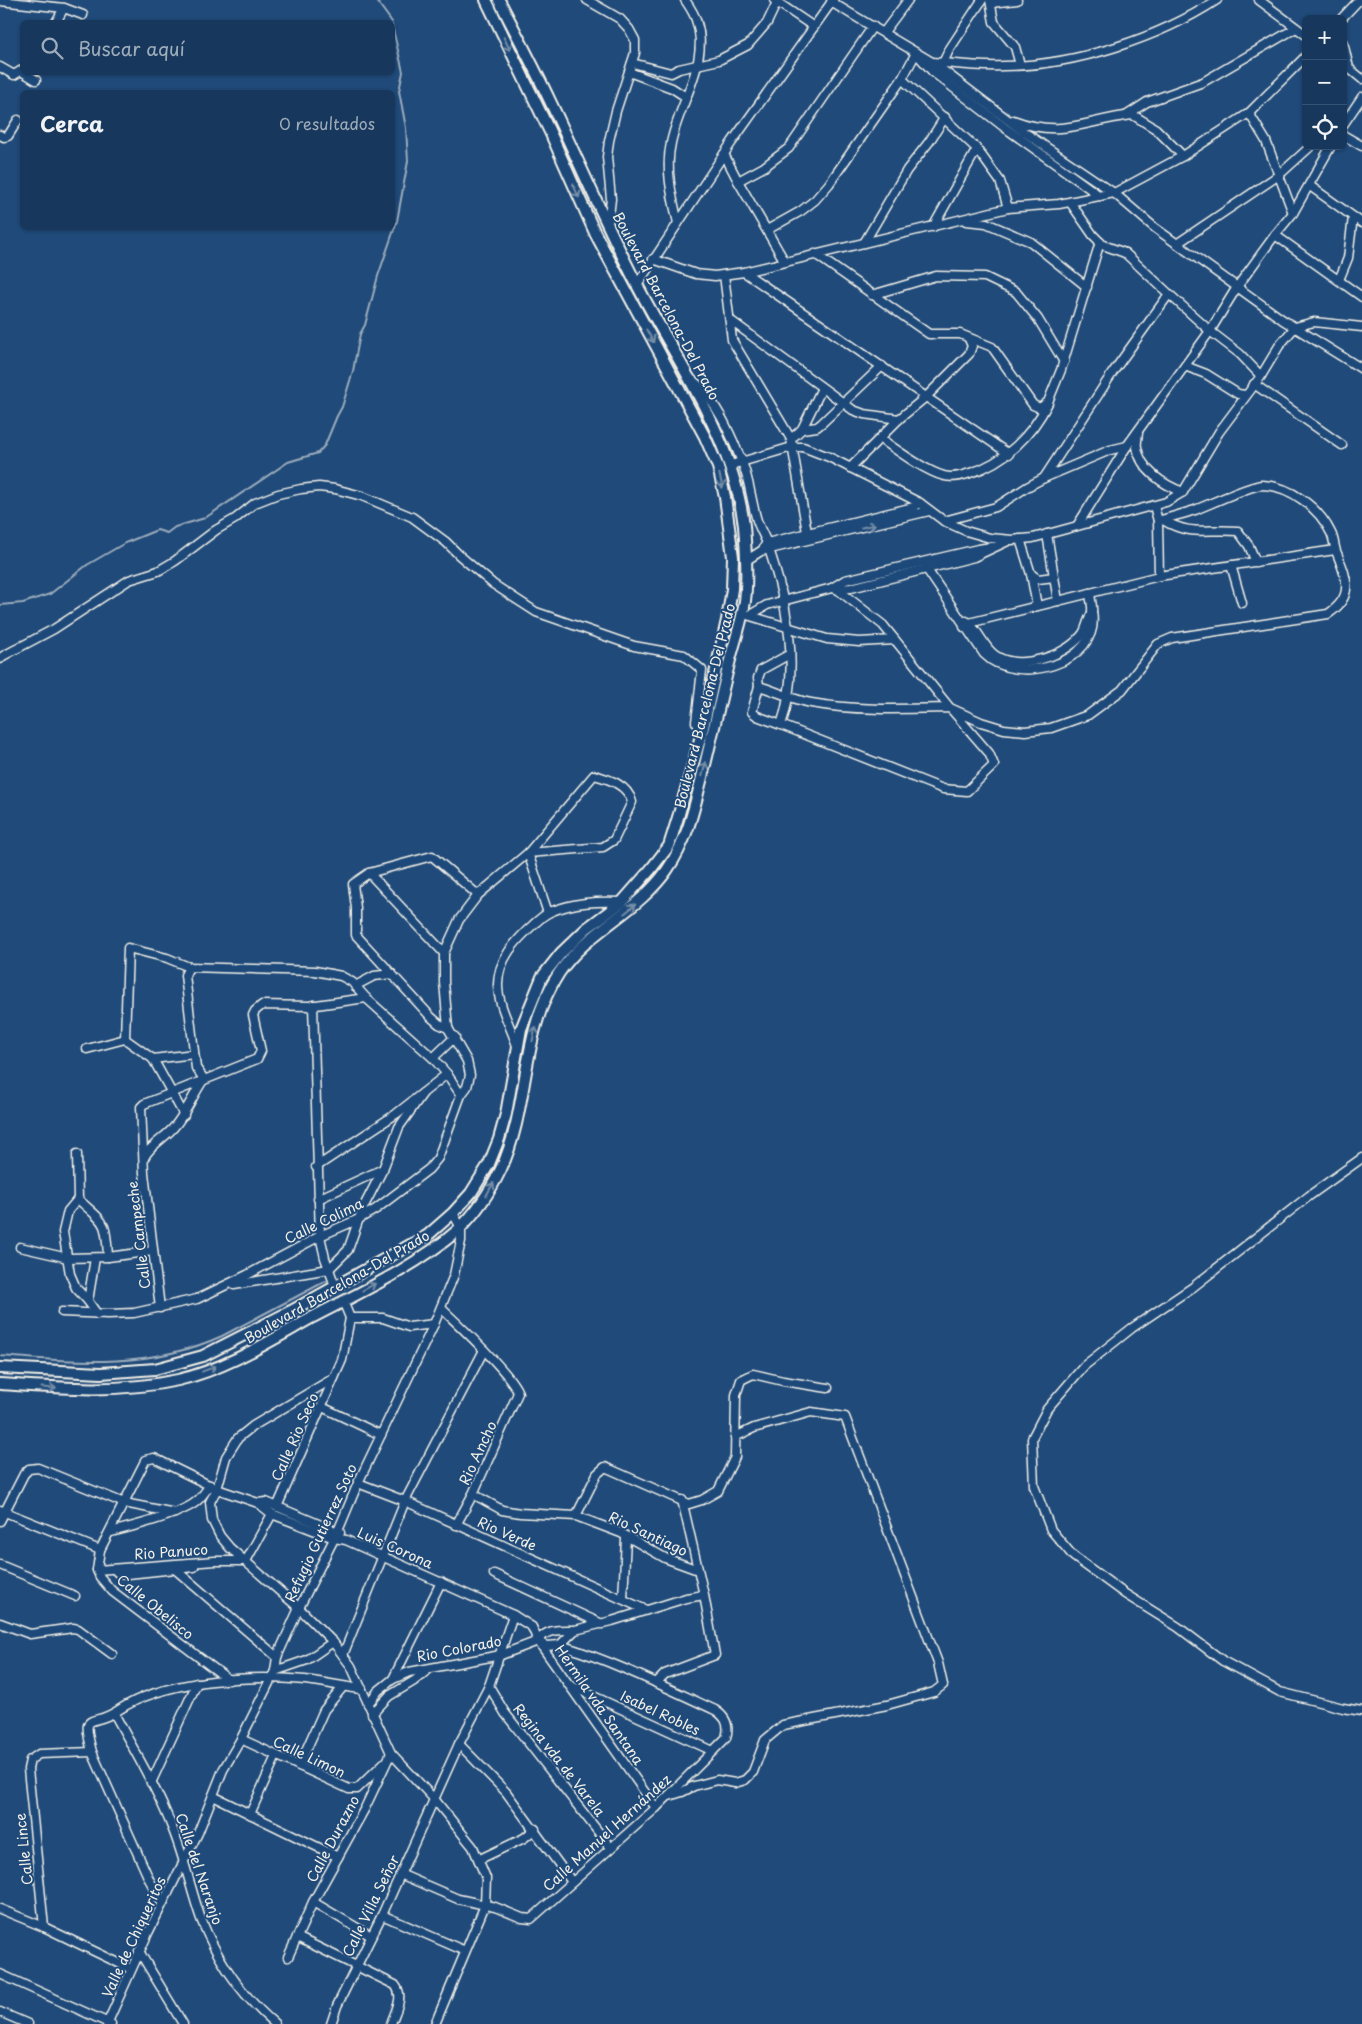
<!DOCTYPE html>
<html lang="es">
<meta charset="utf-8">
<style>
body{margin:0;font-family:"Playpen Sans",sans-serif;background:#203f62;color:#f1f3f6}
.controls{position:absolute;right:15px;top:15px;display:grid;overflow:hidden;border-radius:8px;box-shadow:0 1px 4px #0004}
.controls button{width:45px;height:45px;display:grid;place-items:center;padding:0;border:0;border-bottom:1px solid #365272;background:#17385c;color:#f1f3f6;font:25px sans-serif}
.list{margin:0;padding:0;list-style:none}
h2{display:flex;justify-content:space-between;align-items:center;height:65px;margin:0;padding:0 20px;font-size:21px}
h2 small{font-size:16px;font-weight:400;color:#9eacbb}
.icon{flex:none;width:28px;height:28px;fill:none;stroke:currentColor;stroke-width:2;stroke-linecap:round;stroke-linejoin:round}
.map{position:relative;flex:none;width:1362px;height:2024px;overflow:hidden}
.search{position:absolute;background:#17385c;box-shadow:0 1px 4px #0004;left:20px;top:20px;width:375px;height:55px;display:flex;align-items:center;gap:12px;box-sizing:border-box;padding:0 18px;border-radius:8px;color:#9eacbb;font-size:19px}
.panel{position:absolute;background:#17385c;box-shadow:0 1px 4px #0004;left:20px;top:90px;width:375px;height:140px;border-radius:8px}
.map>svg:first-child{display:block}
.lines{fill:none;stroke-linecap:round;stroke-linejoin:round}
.stream{stroke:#9cacbb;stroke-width:2}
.minor-casing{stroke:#f4f1e8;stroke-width:11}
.major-casing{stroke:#f4f1e8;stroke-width:14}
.minor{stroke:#1f4a7a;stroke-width:8}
.major{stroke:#1f4a7a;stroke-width:10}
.oneway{stroke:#748da6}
.labels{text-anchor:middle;stroke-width:4;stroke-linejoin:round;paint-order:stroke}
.street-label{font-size:14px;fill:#f4f1e8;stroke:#1f4a7a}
</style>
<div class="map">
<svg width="1362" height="2024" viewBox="0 0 1362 2024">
<rect width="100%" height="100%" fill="#1f4a7a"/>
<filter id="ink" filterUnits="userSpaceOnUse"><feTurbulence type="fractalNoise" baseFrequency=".02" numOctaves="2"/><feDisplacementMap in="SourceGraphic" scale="10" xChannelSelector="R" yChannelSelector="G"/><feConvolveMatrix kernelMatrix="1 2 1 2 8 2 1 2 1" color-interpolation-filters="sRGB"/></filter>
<g filter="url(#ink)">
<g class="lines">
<!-- stream -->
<g class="stream">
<polyline points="376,0 392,22"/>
<polyline points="0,605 23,603 50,594 87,565 125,543 157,530 167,533 175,527 205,518 288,462 318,453 325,445 337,416 342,407 353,371 360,334 365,325 378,276 397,221 408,161 406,128 399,91 403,72 392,25"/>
<path d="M 0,1356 C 77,1362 150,1369 222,1336 L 326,1281"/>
</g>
<!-- minor casing -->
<g class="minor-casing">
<g id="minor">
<polyline points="587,0 620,19 629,29 635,40 635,53 616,111 609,141 607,157 611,199 608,224"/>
<polyline points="774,0 814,27"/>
<polyline points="990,0 994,22 1015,47 1020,65"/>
<polyline points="1259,0 1306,35"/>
<polyline points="0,1 64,8 83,15"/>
<polyline points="831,2 932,62 1024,132 1114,193 1155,228 1283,320 1362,369"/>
<polyline points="991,3 1017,0"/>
<polyline points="1341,19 1359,0"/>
<polyline points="56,22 64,8"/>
<polyline points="884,32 908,0"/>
<polyline points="1343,42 1349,68"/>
<path d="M 932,62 C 956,64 980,67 1004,66 C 1074,66 1159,38 1217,0"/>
<polyline points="632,63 671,73 679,69 719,60 748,45 767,23 778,0"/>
<polyline points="943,63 949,50 982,0"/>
<polyline points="1345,65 1362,79"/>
<polyline points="0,67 14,75 22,70"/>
<polyline points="23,72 36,80"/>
<polyline points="629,72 672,88 686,97"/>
<polyline points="902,79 977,149 1000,181 1008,208"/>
<polyline points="1249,113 1266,141 1293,213"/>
<polyline points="1127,115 1147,102 1203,82 1296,28"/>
<path d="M 1013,120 C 1063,139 1085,120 1133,115 L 1156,129 L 1183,156"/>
<polyline points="1343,125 1362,97"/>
<polyline points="0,135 4,137 8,136 18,120"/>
<polyline points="1343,135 1362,146"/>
<polyline points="724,154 738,181 785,262"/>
<polyline points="738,181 764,167 789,148 873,26"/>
<polyline points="1310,186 1362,223"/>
<polyline points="1070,202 1093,235 1103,245 1125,253 1169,294"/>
<polyline points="966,221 986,223 1031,242 1087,287"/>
<path d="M 678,223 C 672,197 665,169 671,143 C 679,103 711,61 696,20 C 694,13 689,6 685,0"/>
<polyline points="933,227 977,149"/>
<polyline points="767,230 801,211 815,200 829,184 902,79 916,53 933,72 1004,127 1100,196"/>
<polyline points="1275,235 1362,297"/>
<polyline points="864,243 907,170 929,142 945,117"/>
<polyline points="1178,243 1279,175 1311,146"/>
<polyline points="815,254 929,334 960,334 992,347 1033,405 1040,408 1048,402 1061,370 1100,242"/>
<polyline points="653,259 696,274 715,276 744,272 1008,208 1059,204 1114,193 1183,156 1249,113 1306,56"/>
<polyline points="744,272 1009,454"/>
<polyline points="724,275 732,340 791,439 807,532"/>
<polyline points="1339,280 1348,258 1353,217"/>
<polyline points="637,285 732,142 833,0"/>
<polyline points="872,295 936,276 985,277 1016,292 1038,319 1064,362"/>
<polyline points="730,320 853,410 864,414 899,419"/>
<polyline points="1185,366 1206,374 1238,394 1245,395"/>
<path d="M 690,378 C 715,397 730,433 742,462 C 749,479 751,499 756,517 C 759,529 766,538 769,549 C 787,603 801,669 781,725 L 943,789 L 967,791 L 994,765 L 989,753 L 950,708 C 904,709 856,711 811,703 C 794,700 776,691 759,686"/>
<polyline points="1254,384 1342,445"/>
<polyline points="802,429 817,427 822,423 882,366"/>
<path d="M 1138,432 C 1138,436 1136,443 1137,447 C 1140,470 1164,485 1183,492"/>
<polyline points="791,439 802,429 822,388"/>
<path d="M 881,439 C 897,450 925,471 944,476 C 952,478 962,476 970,473 C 1004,463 1032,435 1048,403"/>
<polyline points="731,465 792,447 803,447 829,457 920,503 944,521 966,531 990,538 1012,540 1033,538 1166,502 1183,492 1219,432 1261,376 1279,346 1295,327 1314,322 1362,327"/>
<polyline points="850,468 899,419 927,396 969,354 972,346 969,339"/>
<polyline points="1044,478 1113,372 1169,294 1210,331 1240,354 1261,376"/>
<polyline points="1154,506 1158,521 1159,576"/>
<path d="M 1163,520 C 1191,537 1207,528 1238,531 L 1249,546 L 1256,562"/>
<polyline points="944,521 996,507 1027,487 1044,478 1110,450 1127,446"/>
<polyline points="1077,526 1127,446 1210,331 1237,287 1275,235 1293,213 1331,146"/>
<polyline points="1047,534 1058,601"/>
<polyline points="1020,539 1031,574 1037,606"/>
<polyline points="764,547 767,543 914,507 920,503"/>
<polyline points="747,560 761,551 770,549 929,511"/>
<polyline points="1231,565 1242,603"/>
<path d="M 926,568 L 984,654 C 1016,687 1102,664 1092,612"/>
<polyline points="1031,574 1038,579 1054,577"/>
<path d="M 832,588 L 837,589 L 883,625 L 950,708 L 981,722 L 1004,729 L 1025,731 L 1051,728 L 1088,715 L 1122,690 L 1158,644 L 1172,638 L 1328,614 C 1356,596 1346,576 1336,551 C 1334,545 1334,539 1331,533 C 1319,508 1291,486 1262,485 C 1251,485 1208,505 1195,510 C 1183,514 1170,517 1158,521"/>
<polyline points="837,589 851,588 974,557 1008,541"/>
<polyline points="747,615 827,639 859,642 895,640"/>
<polyline points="750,615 767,605 832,588 845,580 978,549 992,547"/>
<path d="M 966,621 C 979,629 983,648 996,656 C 1020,671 1064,656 1081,636 C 1086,631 1086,625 1089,619 C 1090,616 1092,614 1092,612 C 1093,606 1090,598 1090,593"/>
<polyline points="964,627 969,623 1159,576 1335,550"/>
<polyline points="0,659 3,656 54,629 129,580 158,571 175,561 216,530 235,519 255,503 278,494 301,489 319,487 335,489 362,496 412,517 446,542 459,555 493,584 536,612 634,646 684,655 702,670 696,722 702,732"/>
<polyline points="781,725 757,716 752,712 759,686 758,678 761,670 790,654"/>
<polyline points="528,853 548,913"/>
<polyline points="369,873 444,953"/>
<polyline points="355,986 374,976 392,974"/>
<polyline points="313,1005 320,1236 325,1258 335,1286"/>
<polyline points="448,1028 439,1024 431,1017 356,935 356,908 353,884 369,873 432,856 478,895"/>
<path d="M 517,1046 C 511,1027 499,1007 498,987 C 497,960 516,940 535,923 C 540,919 545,914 550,912 C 574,902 597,901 622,902"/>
<polyline points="87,1049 125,1039"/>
<polyline points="433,1058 455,1037"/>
<polyline points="153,1059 194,1054"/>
<polyline points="204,1079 196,1068 185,975 189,967 315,971 341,976 352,982 366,998 433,1058 447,1074 461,1095"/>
<polyline points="184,1115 153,1059 125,1039 128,948 167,958 189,967"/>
<path d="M 77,1154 L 78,1199 C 105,1224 106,1219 108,1257"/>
<path d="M 144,1158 C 150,1145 165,1138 174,1127 C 186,1113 193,1095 204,1079"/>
<polyline points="1362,1158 1309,1196 1193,1287 1132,1328 1084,1366 1047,1409 1032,1438 1034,1486 1051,1530 1073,1556 1125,1594 1178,1627 1223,1661 1280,1692 1343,1708 1362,1711"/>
<polyline points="316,1167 396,1114 447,1074"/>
<polyline points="78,1199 68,1211 63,1232 70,1274 76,1288 88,1301"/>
<polyline points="318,1199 383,1169"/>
<polyline points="20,1247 68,1258 108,1257 153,1251"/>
<polyline points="95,1258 88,1301 97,1314"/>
<polyline points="234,1285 329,1269 348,1250 362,1210 383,1169 399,1127 423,1093"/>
<polyline points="343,1301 350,1318 342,1360 334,1378 253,1426 238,1438 226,1457 217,1489 210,1502 212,1520 220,1536 230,1548 299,1608 333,1642 351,1666 391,1753 435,1800 473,1847 486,1878 485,1905 435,2024"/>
<polyline points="160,1308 144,1173 141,1107 144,1104 257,1059 261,1051 253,1015 255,1011 262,1005 309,1006 366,998"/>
<path d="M 441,1308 C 458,1324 512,1374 518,1393 L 473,1494 L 456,1525"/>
<path d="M 62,1312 L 108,1314 L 134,1313 L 197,1299 L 247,1275 L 320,1236 L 359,1219 L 376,1209 L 429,1169 L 438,1158 L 461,1095 L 467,1087 L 470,1075 L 467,1061 L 448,1028 L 444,982 L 444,953 L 459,920 L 478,895 L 528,853 L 594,775 C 609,779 628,785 632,802 L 614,840 L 603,847 L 528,853"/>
<polyline points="350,1318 383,1318 409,1327 434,1324"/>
<polyline points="322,1407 381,1435"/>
<polyline points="358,1483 405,1501 646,1610"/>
<polyline points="473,1494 502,1510 520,1513 576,1516 621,1533 665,1558 698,1570"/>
<polyline points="258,1503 266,1502 340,1533"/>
<polyline points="277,1507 334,1378"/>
<polyline points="0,1510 100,1550"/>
<polyline points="576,1516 597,1474 605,1467 689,1504 702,1500 718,1491 735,1457 736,1395 741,1380 753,1374 783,1381 828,1388"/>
<polyline points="0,1521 24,1474 29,1469 38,1468 124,1503 175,1513"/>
<path d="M 111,1532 C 131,1527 183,1514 197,1501 C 202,1497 206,1490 210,1485"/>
<polyline points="0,1565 75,1596"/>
<polyline points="97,1570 215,1561 246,1561 272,1514"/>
<polyline points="115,1570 118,1573 128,1574 194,1567"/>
<polyline points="176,1570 277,1657"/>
<polyline points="494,1574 602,1624"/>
<polyline points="623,1599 626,1538"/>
<polyline points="0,1623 30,1634 73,1628 78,1629 112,1654"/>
<path d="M 538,1641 C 547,1628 560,1630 575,1630"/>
<polyline points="343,1655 405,1501 484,1350"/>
<polyline points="275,1671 307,1660 333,1642"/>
<polyline points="393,1679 441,1582"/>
<polyline points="229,1680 112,1591 100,1577 97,1570 100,1550 144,1463 145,1460 154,1458 217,1489 258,1503 272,1514 334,1538 346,1540 513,1615 532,1627 538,1641 656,1808"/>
<polyline points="656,1683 665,1674 715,1655 704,1595 682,1500"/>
<polyline points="569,1685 713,1751"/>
<polyline points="489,1686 505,1713 611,1848"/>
<polyline points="368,1704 378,1691 393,1679 409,1672 501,1655 538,1641 547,1646 560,1645 575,1630 612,1621 686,1598 704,1595"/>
<path d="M 114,1713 C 133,1749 156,1786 171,1825 C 184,1855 190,1888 201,1919 C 217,1959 242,1996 275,2024"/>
<polyline points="372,1714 389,1696 414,1681 429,1669"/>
<polyline points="241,1739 349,1789 357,1789 384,1763"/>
<polyline points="459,1744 506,1792 572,1882"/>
<polyline points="299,1766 324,1710 343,1687"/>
<polyline points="151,1783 197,1683"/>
<polyline points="213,1796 338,1857"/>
<polyline points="669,1796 682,1792 694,1786 717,1780 735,1783 745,1780 753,1772 765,1740 783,1725 887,1705 934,1692 943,1685 938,1663 845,1417 811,1412 754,1428 735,1437"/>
<polyline points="250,1814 276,1756"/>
<polyline points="480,1859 524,1838 535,1829"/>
<path d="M 400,1874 L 458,1899 L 495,1907 L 522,1918 L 531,1919 L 656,1808 L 726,1738 C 730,1725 726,1717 715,1710 C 665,1687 613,1661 560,1645"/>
<polyline points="313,1902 371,1936"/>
<path d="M 162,1903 L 149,1879 L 92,1752 C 81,1709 91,1728 117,1711 C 164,1679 249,1675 305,1680 C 324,1682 343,1687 362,1689"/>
<polyline points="0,1909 44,1927 131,1969"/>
<polyline points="382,1915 465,1951"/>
<polyline points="44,1927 28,1769 30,1760 39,1754 92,1752"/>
<path d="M 297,1937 L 395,1985 C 405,1997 395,2011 391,2024"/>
<polyline points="139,1951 183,2024"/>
<polyline points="288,1957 313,1902 365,1808 391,1753"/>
<polyline points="0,1974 111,2024"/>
<polyline points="0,2012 28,2024"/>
<polyline points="107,2024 148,1933 198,1833 223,1770 241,1739 275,1671 277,1657 299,1608 338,1531 358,1483 434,1324 454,1275 461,1241 461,1228 453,1213"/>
<polyline points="331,2024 337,2006 382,1915 459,1744 489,1686 513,1615"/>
</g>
</g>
<!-- major casing -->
<g class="major-casing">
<g id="major">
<polyline points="0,1368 101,1373 155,1369 203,1356 291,1311 428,1235 453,1213 471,1193 489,1164 499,1139 506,1114 521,1029 542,977 561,953 587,928 622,902 651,869 669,846 679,814 702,732 727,620 732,589 733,557 725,497 718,467 705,437 595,233 550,132 486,0"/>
<path d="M 0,1384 C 59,1388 119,1393 178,1380 C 226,1369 270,1341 313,1317 C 361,1292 417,1266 458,1230 C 476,1213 490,1192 501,1169 C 530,1107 520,1032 559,973 C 587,931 638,912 667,870 C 689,839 696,800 705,765 C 713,731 721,698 729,664 C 734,643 742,622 745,601 C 748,576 746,550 744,526 C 733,435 674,358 634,279 C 604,220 578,160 550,101 C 534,67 516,33 499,0"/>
</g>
</g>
<!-- minor -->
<use href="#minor" class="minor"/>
<!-- major -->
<use href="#major" class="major"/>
</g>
<!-- one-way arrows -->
<defs><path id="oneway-shaft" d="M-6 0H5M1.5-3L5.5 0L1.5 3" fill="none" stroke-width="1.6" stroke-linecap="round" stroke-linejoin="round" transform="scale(1.25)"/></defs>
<g class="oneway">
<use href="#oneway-shaft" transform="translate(507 44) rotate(64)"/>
<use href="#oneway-shaft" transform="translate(576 191) rotate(66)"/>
<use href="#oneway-shaft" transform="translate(650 336) rotate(61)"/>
<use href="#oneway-shaft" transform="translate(721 481) rotate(77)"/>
<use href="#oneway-shaft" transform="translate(868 526) rotate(-13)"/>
<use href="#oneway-shaft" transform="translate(704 769) rotate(-76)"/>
<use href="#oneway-shaft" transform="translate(630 909) rotate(-40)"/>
<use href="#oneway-shaft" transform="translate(534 1034) rotate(-78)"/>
<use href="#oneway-shaft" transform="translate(490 1189) rotate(-61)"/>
<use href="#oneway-shaft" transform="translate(369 1287) rotate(-29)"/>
<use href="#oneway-shaft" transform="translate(209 1369) rotate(-21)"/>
<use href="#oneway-shaft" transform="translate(49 1388) rotate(4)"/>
</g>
</g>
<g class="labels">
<!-- street labels -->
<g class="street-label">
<text transform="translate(666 306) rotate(62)" y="5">Boulevard Barcelona-Del Prado</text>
<text transform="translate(705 706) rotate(-76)" y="5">Boulevard Barcelona-Del Prado</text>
<text transform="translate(324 1221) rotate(-26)" y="5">Calle Colima</text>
<text transform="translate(139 1235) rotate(-97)" y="5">Calle Campeche</text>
<text transform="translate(337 1287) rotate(-30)" y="5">Boulevard Barcelona-Del Prado</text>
<text transform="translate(295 1437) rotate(-66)" y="5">Calle Rio Seco</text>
<text transform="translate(478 1453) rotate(-65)" y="5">Rio Ancho</text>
<text transform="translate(321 1533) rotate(-65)" y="5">Refugio Gutierrez Soto</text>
<text transform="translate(507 1534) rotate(24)" y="5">Rio Verde</text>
<text transform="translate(648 1534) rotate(25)" y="5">Rio Santiago</text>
<text transform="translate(395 1548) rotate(24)" y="5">Luis Corona</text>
<text transform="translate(171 1552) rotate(-4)" y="5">Rio Panuco</text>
<text transform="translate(155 1607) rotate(39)" y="5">Calle Obelisco</text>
<text transform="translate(459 1649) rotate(-11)" y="5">Rio Colorado</text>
<text transform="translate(599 1705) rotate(55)" y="5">Hermila vda Santana</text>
<text transform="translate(660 1713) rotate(25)" y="5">Isabel Robles</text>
<text transform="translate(309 1757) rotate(25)" y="5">Calle Limon</text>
<text transform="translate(559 1760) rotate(52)" y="5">Regina vda de Varela</text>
<text transform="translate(607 1833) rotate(-42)" y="5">Calle Manuel Hernández</text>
<text transform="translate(333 1839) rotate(-62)" y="5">Calle Durazno</text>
<text transform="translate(24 1849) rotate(-96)" y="5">Calle Lince</text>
<text transform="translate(199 1869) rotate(71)" y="5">Calle del Naranjo</text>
<text transform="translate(371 1906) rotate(-64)" y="5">Calle Villa Señor</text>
<text transform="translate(134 1937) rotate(-65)" y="5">Valle de Chiqueritos</text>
</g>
</g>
</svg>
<div class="controls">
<button>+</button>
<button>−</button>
<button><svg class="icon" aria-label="locate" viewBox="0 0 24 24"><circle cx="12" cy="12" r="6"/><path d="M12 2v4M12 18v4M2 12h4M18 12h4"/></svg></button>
</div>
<div class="search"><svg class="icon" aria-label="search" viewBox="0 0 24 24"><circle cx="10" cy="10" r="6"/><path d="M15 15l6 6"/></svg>Buscar aquí</div>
<section class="panel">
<h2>Cerca<small>0 resultados</small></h2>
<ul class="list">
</ul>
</section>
</div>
